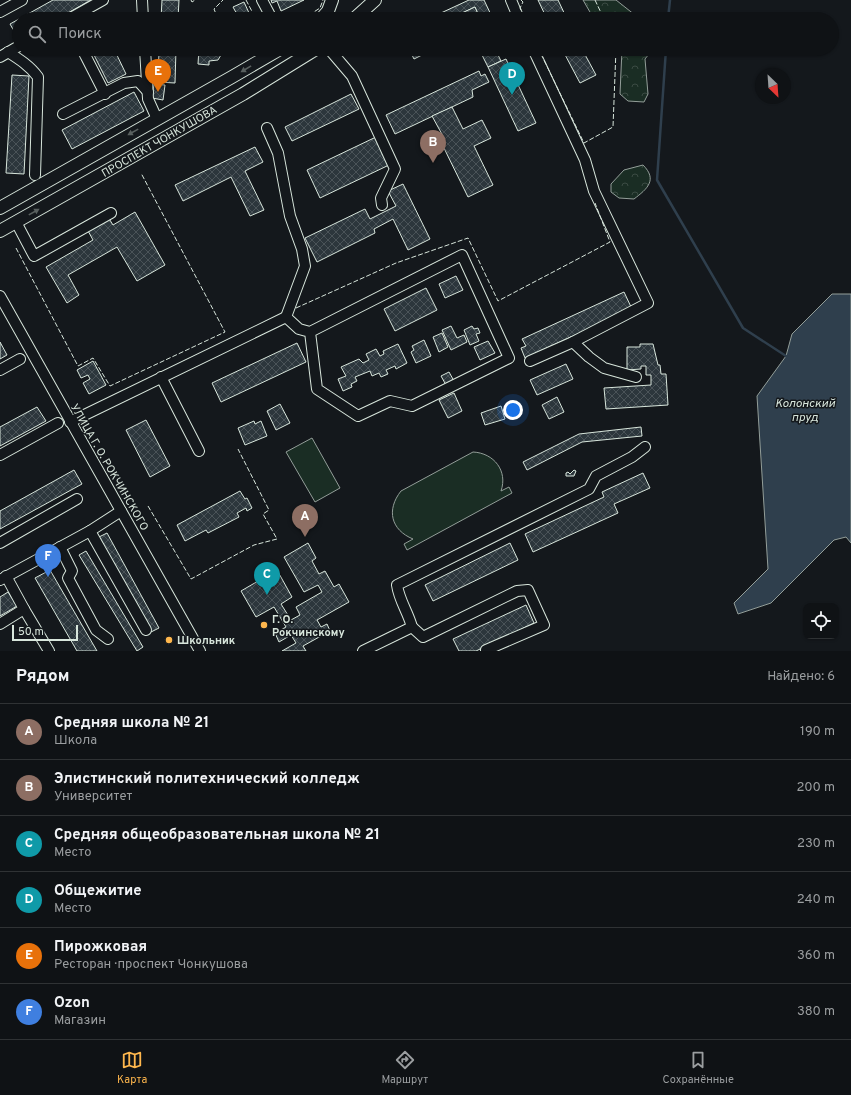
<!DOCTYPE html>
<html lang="ru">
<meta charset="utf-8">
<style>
body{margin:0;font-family:Overpass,sans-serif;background:#181b1e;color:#f1f3f6}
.controls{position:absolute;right:12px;bottom:12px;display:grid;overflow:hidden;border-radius:8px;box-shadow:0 1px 3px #0004}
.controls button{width:36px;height:36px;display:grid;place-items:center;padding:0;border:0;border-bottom:1px solid #2f3234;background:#0f1215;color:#f1f3f6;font:20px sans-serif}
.compass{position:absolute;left:755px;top:68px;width:36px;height:36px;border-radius:50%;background:#0f1215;box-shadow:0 1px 3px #0004;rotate:155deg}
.scale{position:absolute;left:12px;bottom:10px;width:66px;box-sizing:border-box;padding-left:4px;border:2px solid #d8e6dc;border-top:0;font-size:11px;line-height:14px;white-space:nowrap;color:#d8e6dc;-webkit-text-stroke:3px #14181c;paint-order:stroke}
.you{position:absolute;left:513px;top:410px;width:14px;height:14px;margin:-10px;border:3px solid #fff;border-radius:50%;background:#1a73e8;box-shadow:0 0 0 6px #1a73e833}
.badge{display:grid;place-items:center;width:26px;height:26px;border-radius:50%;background:#ffb74d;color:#fff;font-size:13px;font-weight:700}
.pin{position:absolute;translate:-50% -33px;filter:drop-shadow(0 1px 2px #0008)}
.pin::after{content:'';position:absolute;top:21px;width:14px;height:12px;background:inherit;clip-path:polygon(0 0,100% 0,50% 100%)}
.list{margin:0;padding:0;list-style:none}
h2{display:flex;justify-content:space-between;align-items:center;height:52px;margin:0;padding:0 16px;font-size:17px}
h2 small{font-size:13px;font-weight:400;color:#9b9ea0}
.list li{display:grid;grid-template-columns:26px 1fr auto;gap:12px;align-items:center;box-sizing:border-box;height:56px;padding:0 16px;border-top:1px solid #2f3234}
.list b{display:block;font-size:15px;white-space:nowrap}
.list p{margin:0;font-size:13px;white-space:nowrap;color:#9b9ea0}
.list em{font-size:13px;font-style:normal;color:#9b9ea0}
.icon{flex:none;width:22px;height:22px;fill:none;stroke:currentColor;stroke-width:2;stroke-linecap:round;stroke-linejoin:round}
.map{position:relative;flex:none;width:851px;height:651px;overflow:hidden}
.search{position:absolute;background:#0f1215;box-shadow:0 1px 3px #0004;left:12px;right:12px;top:12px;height:44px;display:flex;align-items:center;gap:10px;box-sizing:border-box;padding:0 14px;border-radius:22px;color:#9b9ea0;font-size:15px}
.sheet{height:388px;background:#0f1215}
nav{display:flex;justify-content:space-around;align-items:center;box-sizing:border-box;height:56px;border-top:1px solid #2f3234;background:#0f1215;font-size:11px;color:#9b9ea0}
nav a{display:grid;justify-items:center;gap:2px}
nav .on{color:#ffb74d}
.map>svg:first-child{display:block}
.forest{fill:url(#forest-crowns);stroke:#939e99}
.garden{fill:#1a2d24;stroke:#939e99}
.water{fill:#2f3f4d;stroke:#939e99}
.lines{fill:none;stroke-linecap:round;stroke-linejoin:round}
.stream{stroke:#2f3f4d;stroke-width:2.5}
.building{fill:url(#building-cross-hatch);stroke:#d8e6dc}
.minor-casing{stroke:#d8e6dc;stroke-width:12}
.major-casing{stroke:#d8e6dc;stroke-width:14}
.minor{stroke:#14181c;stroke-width:10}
.major{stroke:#14181c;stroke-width:12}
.fence{stroke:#d8e6dc;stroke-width:1;stroke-dasharray:5 2;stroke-linecap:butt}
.oneway{fill:#59605f}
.poi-dot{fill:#ffb74d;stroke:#14181c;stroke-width:1.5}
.labels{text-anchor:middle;stroke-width:3;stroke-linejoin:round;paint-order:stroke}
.street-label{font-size:11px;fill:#d8e6dc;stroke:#14181c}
.poi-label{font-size:11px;font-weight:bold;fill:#d8e6dc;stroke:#14181c;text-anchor:start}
.water-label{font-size:12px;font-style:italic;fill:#d8e6dc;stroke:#14181c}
</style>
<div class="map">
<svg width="851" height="651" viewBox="0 0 851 651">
<defs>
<pattern id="forest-crowns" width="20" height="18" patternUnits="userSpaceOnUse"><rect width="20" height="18" fill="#1a2d24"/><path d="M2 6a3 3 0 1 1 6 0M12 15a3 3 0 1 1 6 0" fill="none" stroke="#3b4b43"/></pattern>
<pattern id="building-cross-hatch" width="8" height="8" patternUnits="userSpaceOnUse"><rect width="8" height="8" fill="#2c363c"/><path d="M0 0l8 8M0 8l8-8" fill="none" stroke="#4a5358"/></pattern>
</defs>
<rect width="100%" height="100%" fill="#14181c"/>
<!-- forest -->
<g class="forest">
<polygon points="583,0 616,0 640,19 594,19"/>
<polygon points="622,49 653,49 645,59 648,94 644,102 628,101 620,94"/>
<path d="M 643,165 C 658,180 647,189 634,199 L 619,198 L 611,192 L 611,184 L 624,170 Z"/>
</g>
<!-- garden -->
<g class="garden">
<polygon points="312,438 340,488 315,502 286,452"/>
<path d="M 473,452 C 494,453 508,471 501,491 L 509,487 L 512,493 L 407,550 L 404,544 L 413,539 C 391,530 386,510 401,491 Z"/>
</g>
<!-- water -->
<polygon class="water" points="832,294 851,294 851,543 846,537 834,540 771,603 738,614 734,603 768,569 757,396 786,356 792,334"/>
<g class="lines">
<!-- stream -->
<g class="stream">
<polyline points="668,19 670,0"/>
<polyline points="666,49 657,180 743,328 786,356"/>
</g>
</g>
<!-- building -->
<g class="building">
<polygon points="53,0 91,0 57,19 19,19 19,40 10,24"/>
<polygon points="162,0 179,0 178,19 161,19"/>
<polygon points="271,0 304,0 281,11 277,1 272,3"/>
<polygon points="469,0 484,0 493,19 480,19 475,7 449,19 428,19"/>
<polygon points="538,0 558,0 567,19 547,19"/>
<polygon points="244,2 249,13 239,18 233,7"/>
<polygon points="475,7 480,19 449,19"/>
<polygon points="91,49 114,49 126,74 108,83"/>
<polygon points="159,49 176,49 175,83 158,82"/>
<polygon points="199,49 213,49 221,55 218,60 209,61 209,65 198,64"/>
<polygon points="409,49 424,49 426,53 414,59"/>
<polygon points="479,49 495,49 501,61 488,67"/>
<polygon points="562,49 582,49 596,75 580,83"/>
<polygon points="506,59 536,123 518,131 488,67"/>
<polygon points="479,71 481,76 485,74 489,82 472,90 473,97 395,134 386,115"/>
<polygon points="12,75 29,76 24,174 6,173"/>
<polygon points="154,84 165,85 163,100 152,98"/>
<polygon points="134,92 144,111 72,149 62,130"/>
<polygon points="351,94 359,109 292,141 285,127"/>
<polygon points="452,107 463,129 482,120 491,138 474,146 493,185 468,197 440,140 444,138 432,116"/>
<polygon points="376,137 389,165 320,198 307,170"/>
<polygon points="255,147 263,162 245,171 264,210 250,216 231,177 183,201 175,185"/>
<polygon points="403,184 430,239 408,250 393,219 374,229 375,233 317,262 305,238 365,209 370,219 396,206 388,191"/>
<polygon points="135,212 165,265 137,281 117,247 68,275 79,295 67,303 46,267 93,240 87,229 108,217 113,225"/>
<polygon points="456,276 463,290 445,298 439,284"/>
<polygon points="426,288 437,310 395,331 384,309"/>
<polygon points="624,292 632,309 525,358 521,348 526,346 522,339"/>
<polygon points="451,326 457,338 464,335 467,342 451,350 442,330"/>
<polygon points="472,326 474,329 478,328 480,333 476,334 479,341 470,345 464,330"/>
<polygon points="442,333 448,347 439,352 433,337"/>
<polygon points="424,340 431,356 416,363 411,352 414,350 412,346"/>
<polygon points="488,341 495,353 480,360 474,347"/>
<polygon points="0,342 7,355 0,359"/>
<polygon points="297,343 306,362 221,402 212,383"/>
<polygon points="398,344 407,363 396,369 395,366 386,370 388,374 381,377 379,373 372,376 370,371 355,377 357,381 351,384 352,387 343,391 338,379 346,376 341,367 359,359 363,363 369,360 366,354 376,349 380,356 384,354 383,351"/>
<polygon points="640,344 653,344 658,365 660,365 661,374 666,374 668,405 606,409 604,388 651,385 651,375 646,375 646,366 641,366 641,369 627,370 627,347 640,347"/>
<polygon points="93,361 106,385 89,394 83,383 90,379 88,375 81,378 77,370"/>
<polygon points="566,364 573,379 537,395 530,380"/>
<polygon points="449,372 454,381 446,385 441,376"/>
<polygon points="454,393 462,411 448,418 439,400"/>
<polygon points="557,397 564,412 549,419 542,405"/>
<polygon points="280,404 290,423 276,430 267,411"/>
<polygon points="501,406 505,419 485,425 481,413"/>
<polygon points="37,407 46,421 0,446 0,427"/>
<polygon points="146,420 170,466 150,477 126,430"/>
<polygon points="254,421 255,424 261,421 267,436 245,445 238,428"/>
<polygon points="641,427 642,436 582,442 527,470 523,462 579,434"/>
<polygon points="74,470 82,484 0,529 0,511"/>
<polygon points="574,470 576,471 574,476 566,476 566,473 568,472 570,474"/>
<polygon points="643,473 650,488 614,504 618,513 533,552 525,534 604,497 602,492"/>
<polygon points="240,491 245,499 247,498 252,508 247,511 246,508 237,513 239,517 208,533 206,530 185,541 177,525"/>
<polygon points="107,533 159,628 151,632 99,537"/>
<polygon points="308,543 316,558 312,561 319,574 325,571 334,587 339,584 349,602 317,620 321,627 327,624 330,631 303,646 306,651 282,651 296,643 291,635 279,642 275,633 286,627 274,607 256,617 241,591 277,570 292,597 281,604 291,620 300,615 296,607 322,592 318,585 304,592 284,557"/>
<polygon points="510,543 518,560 433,601 425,585"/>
<polygon points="86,551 143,647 137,651 79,555"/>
<polygon points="50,570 97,651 77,651 35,578"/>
<polygon points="8,592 17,606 0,616 0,597"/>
<polygon points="526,605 534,623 476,651 459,651 453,639"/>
<polygon points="170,636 173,641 168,644 165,639"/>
</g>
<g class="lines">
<!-- minor casing -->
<g class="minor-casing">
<g id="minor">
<polyline points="142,0 143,19"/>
<polyline points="262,0 272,19"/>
<polyline points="511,0 519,19"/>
<polyline points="0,12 22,0"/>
<polyline points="69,19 103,0"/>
<polyline points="82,49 105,94"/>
<polyline points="145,49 148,99 157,119"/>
<polyline points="329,49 352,76 395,169 381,198 382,205"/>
<path d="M 8,52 C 19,59 30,66 38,77 L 35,175"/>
<polyline points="0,57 19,46"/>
<polyline points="63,114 124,83 138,81 148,92"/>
<polyline points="267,128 278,153 290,216 302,249 305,266 286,317"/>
<polyline points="16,222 34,256 111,213"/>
<polyline points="0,296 200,651"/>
<polyline points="573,342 589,357 604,368 636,377"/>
<polyline points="530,361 573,342 648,303 594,191 585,160 533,49"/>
<polyline points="0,370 20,359"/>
<polyline points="161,377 199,451"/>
<polyline points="70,422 286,317 299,329 310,332 462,255 509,358 412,406 390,401 358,416 317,389 310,332"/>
<polyline points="0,455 58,423"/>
<polyline points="90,531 146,630"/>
<polyline points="0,543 77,499"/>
<polyline points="60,547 72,571 68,578 96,630 108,639"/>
<polyline points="0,580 90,531 121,511"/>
<polyline points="24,609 49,651"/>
<polyline points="0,624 24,609 6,576"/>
<polyline points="412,627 423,637 517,591 528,590 544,625 486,650 486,651"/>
<path d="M 363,651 L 412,627 C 408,612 399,600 397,585 L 589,489 L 596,476 L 632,457 L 645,447"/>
</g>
</g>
<!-- major casing -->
<g class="major-casing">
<g id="major">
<polyline points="321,19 328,11 332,0"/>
<polyline points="354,19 375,0"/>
<polyline points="0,208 232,77 280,49"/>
<polyline points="0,231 243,94 316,49"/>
</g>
</g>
<!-- minor -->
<use href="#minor" class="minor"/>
<!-- major -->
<use href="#major" class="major"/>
<!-- fence -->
<g class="fence">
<polyline points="191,0 192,2 195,0"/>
<polyline points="246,0 256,19"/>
<polyline points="521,0 523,2 520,8 525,19"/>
<polyline points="595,0 604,19"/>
<polyline points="218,19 214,9 223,0"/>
<polyline points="303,19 320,8 323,0"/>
<polyline points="541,54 584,143 613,127 616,49"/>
<polyline points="16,248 78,366 93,358 110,386 225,332 141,173"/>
<polyline points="296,308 396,263 468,238 498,301 610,242 595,203"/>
<polyline points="148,506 191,579 254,545 277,539 263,514 269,510 238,449"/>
</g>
</g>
<!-- one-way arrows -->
<defs><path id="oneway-solid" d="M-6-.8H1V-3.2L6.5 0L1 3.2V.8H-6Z"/></defs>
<g class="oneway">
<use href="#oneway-solid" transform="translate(246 69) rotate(149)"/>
<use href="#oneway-solid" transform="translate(133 132) rotate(151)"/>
<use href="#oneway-solid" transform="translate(34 212) rotate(-29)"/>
</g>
<!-- markers -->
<g class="poi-dot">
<circle cx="264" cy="625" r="4"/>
<circle cx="169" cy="640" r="4"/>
</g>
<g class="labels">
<!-- street labels -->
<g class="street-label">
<text transform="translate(159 141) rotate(-30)" y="4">ПРОСПЕКТ ЧОНКУШОВА</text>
<text transform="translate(110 467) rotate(60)" y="4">УЛИЦА Г. О. РОКЧИНСКОГО</text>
</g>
<!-- poi labels -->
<g class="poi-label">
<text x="272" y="623">Г. О.<tspan x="272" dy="13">Рокчинскому</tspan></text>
<text x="177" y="644">Школьник</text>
</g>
<!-- water labels -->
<g class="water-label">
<text x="805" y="407">Колонский<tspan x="805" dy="14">пруд</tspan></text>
</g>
</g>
</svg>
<div class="controls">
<button><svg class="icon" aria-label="locate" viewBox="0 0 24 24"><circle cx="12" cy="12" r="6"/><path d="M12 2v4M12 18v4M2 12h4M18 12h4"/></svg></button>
</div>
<svg class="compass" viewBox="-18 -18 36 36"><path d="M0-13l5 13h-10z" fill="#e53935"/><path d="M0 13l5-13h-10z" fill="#9b9ea0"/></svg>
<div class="scale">50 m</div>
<div class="you"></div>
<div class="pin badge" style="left:305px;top:537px;background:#8d6e63">A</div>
<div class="pin badge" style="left:433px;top:163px;background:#8d6e63">B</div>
<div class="pin badge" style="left:267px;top:595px;background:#0f9aa8">C</div>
<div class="pin badge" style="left:512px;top:95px;background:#0f9aa8">D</div>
<div class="pin badge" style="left:158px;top:92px;background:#e8710a">E</div>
<div class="pin badge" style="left:48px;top:577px;background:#3f7fe0">F</div>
<div class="search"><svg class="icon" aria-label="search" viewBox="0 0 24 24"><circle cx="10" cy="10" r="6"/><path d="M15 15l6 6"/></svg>Поиск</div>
</div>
<section class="sheet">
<h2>Рядом<small>Найдено: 6</small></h2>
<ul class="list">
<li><span class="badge" style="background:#8d6e63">A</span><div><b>Средняя школа № 21</b><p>Школа</p></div><em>190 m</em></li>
<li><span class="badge" style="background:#8d6e63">B</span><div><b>Элистинский политехнический колледж</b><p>Университет</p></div><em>200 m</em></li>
<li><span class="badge" style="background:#0f9aa8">C</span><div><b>Средняя общеобразовательная школа № 21</b><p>Место</p></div><em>230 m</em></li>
<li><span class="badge" style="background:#0f9aa8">D</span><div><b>Общежитие</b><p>Место</p></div><em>240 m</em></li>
<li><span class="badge" style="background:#e8710a">E</span><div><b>Пирожковая</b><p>Ресторан · проспект Чонкушова</p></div><em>360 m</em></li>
<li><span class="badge" style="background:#3f7fe0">F</span><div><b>Ozon</b><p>Магазин</p></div><em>380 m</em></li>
</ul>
</section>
<nav>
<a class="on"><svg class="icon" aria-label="map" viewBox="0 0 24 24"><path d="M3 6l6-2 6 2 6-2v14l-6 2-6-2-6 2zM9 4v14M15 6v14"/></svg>Карта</a>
<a><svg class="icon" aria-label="directions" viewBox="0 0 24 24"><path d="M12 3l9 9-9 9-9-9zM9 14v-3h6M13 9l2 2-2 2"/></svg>Маршрут</a>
<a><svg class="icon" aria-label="saved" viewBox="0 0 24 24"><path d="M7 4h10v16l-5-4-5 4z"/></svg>Сохранённые</a>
</nav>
